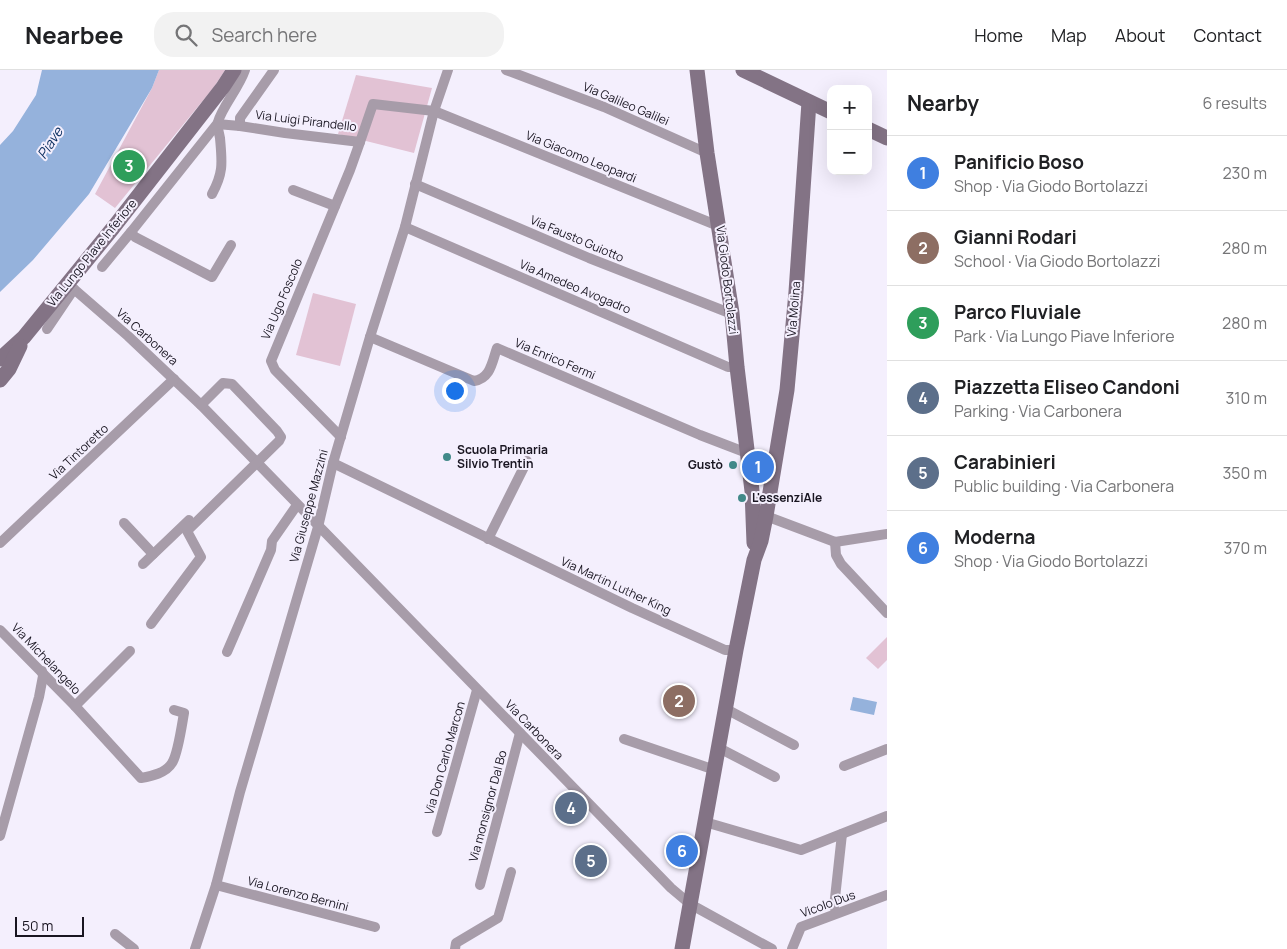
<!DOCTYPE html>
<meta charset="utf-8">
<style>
body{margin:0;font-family:Manrope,sans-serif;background:#f2f2f2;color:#202124}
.controls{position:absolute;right:15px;top:15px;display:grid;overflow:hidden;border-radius:10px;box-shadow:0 5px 20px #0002}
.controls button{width:45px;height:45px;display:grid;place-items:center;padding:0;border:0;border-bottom:1px solid #e0e0e0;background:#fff;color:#202124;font:25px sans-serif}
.scale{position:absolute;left:15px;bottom:12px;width:69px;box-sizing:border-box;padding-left:5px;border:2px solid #191521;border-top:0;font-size:14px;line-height:18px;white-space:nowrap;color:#191521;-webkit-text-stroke:4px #f4effd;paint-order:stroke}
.you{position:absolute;left:454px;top:320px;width:18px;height:18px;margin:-12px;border:4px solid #fff;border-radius:50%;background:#1a73e8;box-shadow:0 0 0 8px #1a73e833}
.badge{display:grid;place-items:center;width:32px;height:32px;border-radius:50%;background:#418989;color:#fff;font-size:16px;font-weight:700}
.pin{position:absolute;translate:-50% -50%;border:2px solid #fff;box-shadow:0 1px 5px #0006}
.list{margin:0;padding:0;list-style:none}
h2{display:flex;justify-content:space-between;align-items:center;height:65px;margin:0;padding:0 20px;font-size:21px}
h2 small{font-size:16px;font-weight:400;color:#757577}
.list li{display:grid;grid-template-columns:32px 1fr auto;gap:15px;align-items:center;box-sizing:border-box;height:75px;padding:0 20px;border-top:1px solid #e0e0e0}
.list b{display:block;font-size:19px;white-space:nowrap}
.list p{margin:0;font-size:16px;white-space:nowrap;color:#757577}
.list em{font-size:16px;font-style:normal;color:#757577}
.icon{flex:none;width:28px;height:28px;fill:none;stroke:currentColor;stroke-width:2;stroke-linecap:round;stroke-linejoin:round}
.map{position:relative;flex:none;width:887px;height:879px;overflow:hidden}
header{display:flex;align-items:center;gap:30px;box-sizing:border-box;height:70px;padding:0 25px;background:#fff;border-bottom:1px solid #e0e0e0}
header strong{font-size:24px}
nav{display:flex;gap:28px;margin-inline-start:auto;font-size:18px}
.search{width:350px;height:45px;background:#f2f2f2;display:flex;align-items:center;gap:12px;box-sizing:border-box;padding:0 18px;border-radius:20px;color:#757577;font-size:19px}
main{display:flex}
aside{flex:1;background:#fff}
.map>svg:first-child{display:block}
.green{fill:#e2c2d4}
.water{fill:#95b2dc}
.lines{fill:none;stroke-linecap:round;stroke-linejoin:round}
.street{stroke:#a79ca9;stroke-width:10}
.secondary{stroke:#837385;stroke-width:15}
.poi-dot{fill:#418989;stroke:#f4effd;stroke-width:2}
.labels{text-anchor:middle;stroke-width:4;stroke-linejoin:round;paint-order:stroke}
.street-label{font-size:12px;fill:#191521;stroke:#f4effd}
.poi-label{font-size:12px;font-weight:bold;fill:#191521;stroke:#f4effd;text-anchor:start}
.water-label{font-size:14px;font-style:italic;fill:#072b5d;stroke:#f4effd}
</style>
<header>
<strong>Nearbee</strong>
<div class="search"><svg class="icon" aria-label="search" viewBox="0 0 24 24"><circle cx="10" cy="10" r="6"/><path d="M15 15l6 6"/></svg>Search here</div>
<nav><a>Home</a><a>Map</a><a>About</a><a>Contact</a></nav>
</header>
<main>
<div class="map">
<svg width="887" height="879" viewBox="0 0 887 879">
<rect width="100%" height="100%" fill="#f4effd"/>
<!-- green -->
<g class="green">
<polygon points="159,0 225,0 214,17 115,138 95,124 152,18"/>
<polygon points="356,5 432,18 414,83 338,64"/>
<polygon points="313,223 356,234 340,296 296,285"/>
<polygon points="887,567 887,590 878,599 866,588"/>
</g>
<!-- water -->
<g class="water">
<polygon points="42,0 159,0 152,18 89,124 33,190 0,222 0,75 13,61 36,25"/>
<polygon points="853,627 877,632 874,645 850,640"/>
</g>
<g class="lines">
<!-- street -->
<g class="street">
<polyline points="274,0 240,48 240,56 285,63 360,72 373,34 434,41 716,155 720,155"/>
<polyline points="506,0 604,37 707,83"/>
<polyline points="415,114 589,188 727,242 732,243"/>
<polyline points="293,120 335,136"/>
<path d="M 212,124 C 224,102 222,92 220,68 C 219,63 217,56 218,52 C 222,37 239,18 245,0"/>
<polyline points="405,157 728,297 737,297"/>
<polyline points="231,175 212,207 135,167 131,162 217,54 240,56"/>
<polyline points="102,197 131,162"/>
<polyline points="67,213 128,266 201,335 671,818 690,834 772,879"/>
<polyline points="47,259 74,219"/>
<path d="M 370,267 L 474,311 C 491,308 492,292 497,278 L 700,365 L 747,383"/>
<polyline points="341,367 275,300 271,291 350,100 360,72"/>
<polyline points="333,393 632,538 725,580 736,580"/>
<polyline points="766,446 835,472 887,464"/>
<polyline points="124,453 153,484"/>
<polyline points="488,469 527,391"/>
<polyline points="835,472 836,485 841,494 887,543"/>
<polyline points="0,473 174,309"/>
<polyline points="143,494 189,450"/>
<polyline points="151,554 201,487 187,461 279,371 281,367 277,361 232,314 223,313 201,335"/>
<polyline points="0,560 75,636 130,581"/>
<polyline points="227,582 271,480 272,471 297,435"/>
<path d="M 75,636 L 141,708 C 152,706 166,703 172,693 C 178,684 182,654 184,643 L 174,640"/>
<polyline points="726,639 794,675"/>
<polyline points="624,669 715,700"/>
<polyline points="719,678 775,707"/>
<polyline points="844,696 887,679"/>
<polyline points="705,752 801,780 887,746"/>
<polyline points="437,762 477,620"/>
<polyline points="0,766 39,627 43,606 42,601"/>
<polyline points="216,815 375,857"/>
<polyline points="480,815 520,663"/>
<polyline points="834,837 842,764"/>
<polyline points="115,864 134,879"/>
<polyline points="195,879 216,815 240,722 318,457 333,393 370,267 405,157 434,41 448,0"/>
<polyline points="455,879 456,873 498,848 511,802"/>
<polyline points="792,879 801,857 887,825"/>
</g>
<!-- secondary -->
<g class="secondary">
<polyline points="697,0 707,83 732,243 737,297 752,421 754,473"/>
<polyline points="743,0 831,42"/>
<polyline points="868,59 887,68"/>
<polyline points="0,289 24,267 113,158 223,17 234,0"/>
<polyline points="0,310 9,299 20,276"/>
<polyline points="682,879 736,580 754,490 761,471 766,446 787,320 796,222 809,32"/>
</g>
</g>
<!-- markers -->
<g class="poi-dot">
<circle cx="447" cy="387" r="5"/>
<circle cx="733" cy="395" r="5"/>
<circle cx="742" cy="428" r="5"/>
</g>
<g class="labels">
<!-- street labels -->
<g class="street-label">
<text transform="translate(626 34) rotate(23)" y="4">Via Galileo Galilei</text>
<text transform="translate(306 51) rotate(7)" y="4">Via Luigi Pirandello</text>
<text transform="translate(581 87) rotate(22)" y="4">Via Giacomo Leopardi</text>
<text transform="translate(577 169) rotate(23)" y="4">Via Fausto Guiotto</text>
<text transform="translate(92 183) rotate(-51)" y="4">Via Lungo Piave Inferiore</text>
<text transform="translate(727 210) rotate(83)" y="4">Via Giodo Bortolazzi</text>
<text transform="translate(575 217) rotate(23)" y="4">Via Amedeo Avogadro</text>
<text transform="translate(282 229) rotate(-67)" y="4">Via Ugo Foscolo</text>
<text transform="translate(794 239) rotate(-85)" y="4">Via Molina</text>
<text transform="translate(147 267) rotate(42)" y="4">Via Carbonera</text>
<text transform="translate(555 289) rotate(23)" y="4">Via Enrico Fermi</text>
<text transform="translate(79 382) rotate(-43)" y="4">Via Tintoretto</text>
<text transform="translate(309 436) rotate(-75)" y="4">Via Giuseppe Mazzini</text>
<text transform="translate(616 516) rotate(25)" y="4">Via Martin Luther King</text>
<text transform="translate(46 589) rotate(46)" y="4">Via Michelangelo</text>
<text transform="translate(534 660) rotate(46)" y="4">Via Carbonera</text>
<text transform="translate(445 688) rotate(-74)" y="4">Via Don Carlo Marcon</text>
<text transform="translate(488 736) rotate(-75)" y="4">Via monsignor Dal Bo</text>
<text transform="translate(298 824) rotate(15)" y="4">Via Lorenzo Bernini</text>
<text transform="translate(828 834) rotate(-20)" y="4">Vicolo Dus</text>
</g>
<!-- poi labels -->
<g class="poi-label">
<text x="457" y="384">Scuola Primaria<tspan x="457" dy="14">Silvio Trentin</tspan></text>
<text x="723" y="399" text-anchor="end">Gustò</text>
<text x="752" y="432">L'essenziAle</text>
</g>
<!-- water labels -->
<g class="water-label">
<text transform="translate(50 73) rotate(-57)" y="5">Piave</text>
</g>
</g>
</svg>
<div class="controls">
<button>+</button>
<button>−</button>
</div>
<div class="scale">50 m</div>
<div class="you"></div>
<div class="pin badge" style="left:758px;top:397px;background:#3f7fe0">1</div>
<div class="pin badge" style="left:679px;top:631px;background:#8d6e63">2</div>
<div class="pin badge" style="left:129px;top:96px;background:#2e9e5b">3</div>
<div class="pin badge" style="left:571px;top:738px;background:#5c6f8a">4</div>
<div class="pin badge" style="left:591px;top:791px;background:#5c6f8a">5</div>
<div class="pin badge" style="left:682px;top:781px;background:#3f7fe0">6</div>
</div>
<aside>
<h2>Nearby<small>6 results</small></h2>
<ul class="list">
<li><span class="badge" style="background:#3f7fe0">1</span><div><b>Panificio Boso</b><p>Shop · Via Giodo Bortolazzi</p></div><em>230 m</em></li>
<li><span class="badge" style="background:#8d6e63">2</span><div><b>Gianni Rodari</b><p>School · Via Giodo Bortolazzi</p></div><em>280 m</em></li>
<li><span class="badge" style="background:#2e9e5b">3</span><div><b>Parco Fluviale</b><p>Park · Via Lungo Piave Inferiore</p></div><em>280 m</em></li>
<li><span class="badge" style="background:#5c6f8a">4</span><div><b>Piazzetta Eliseo Candoni</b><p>Parking · Via Carbonera</p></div><em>310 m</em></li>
<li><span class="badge" style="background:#5c6f8a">5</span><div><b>Carabinieri</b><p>Public building · Via Carbonera</p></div><em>350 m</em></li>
<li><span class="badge" style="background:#3f7fe0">6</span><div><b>Moderna</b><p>Shop · Via Giodo Bortolazzi</p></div><em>370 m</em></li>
</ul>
</aside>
</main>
